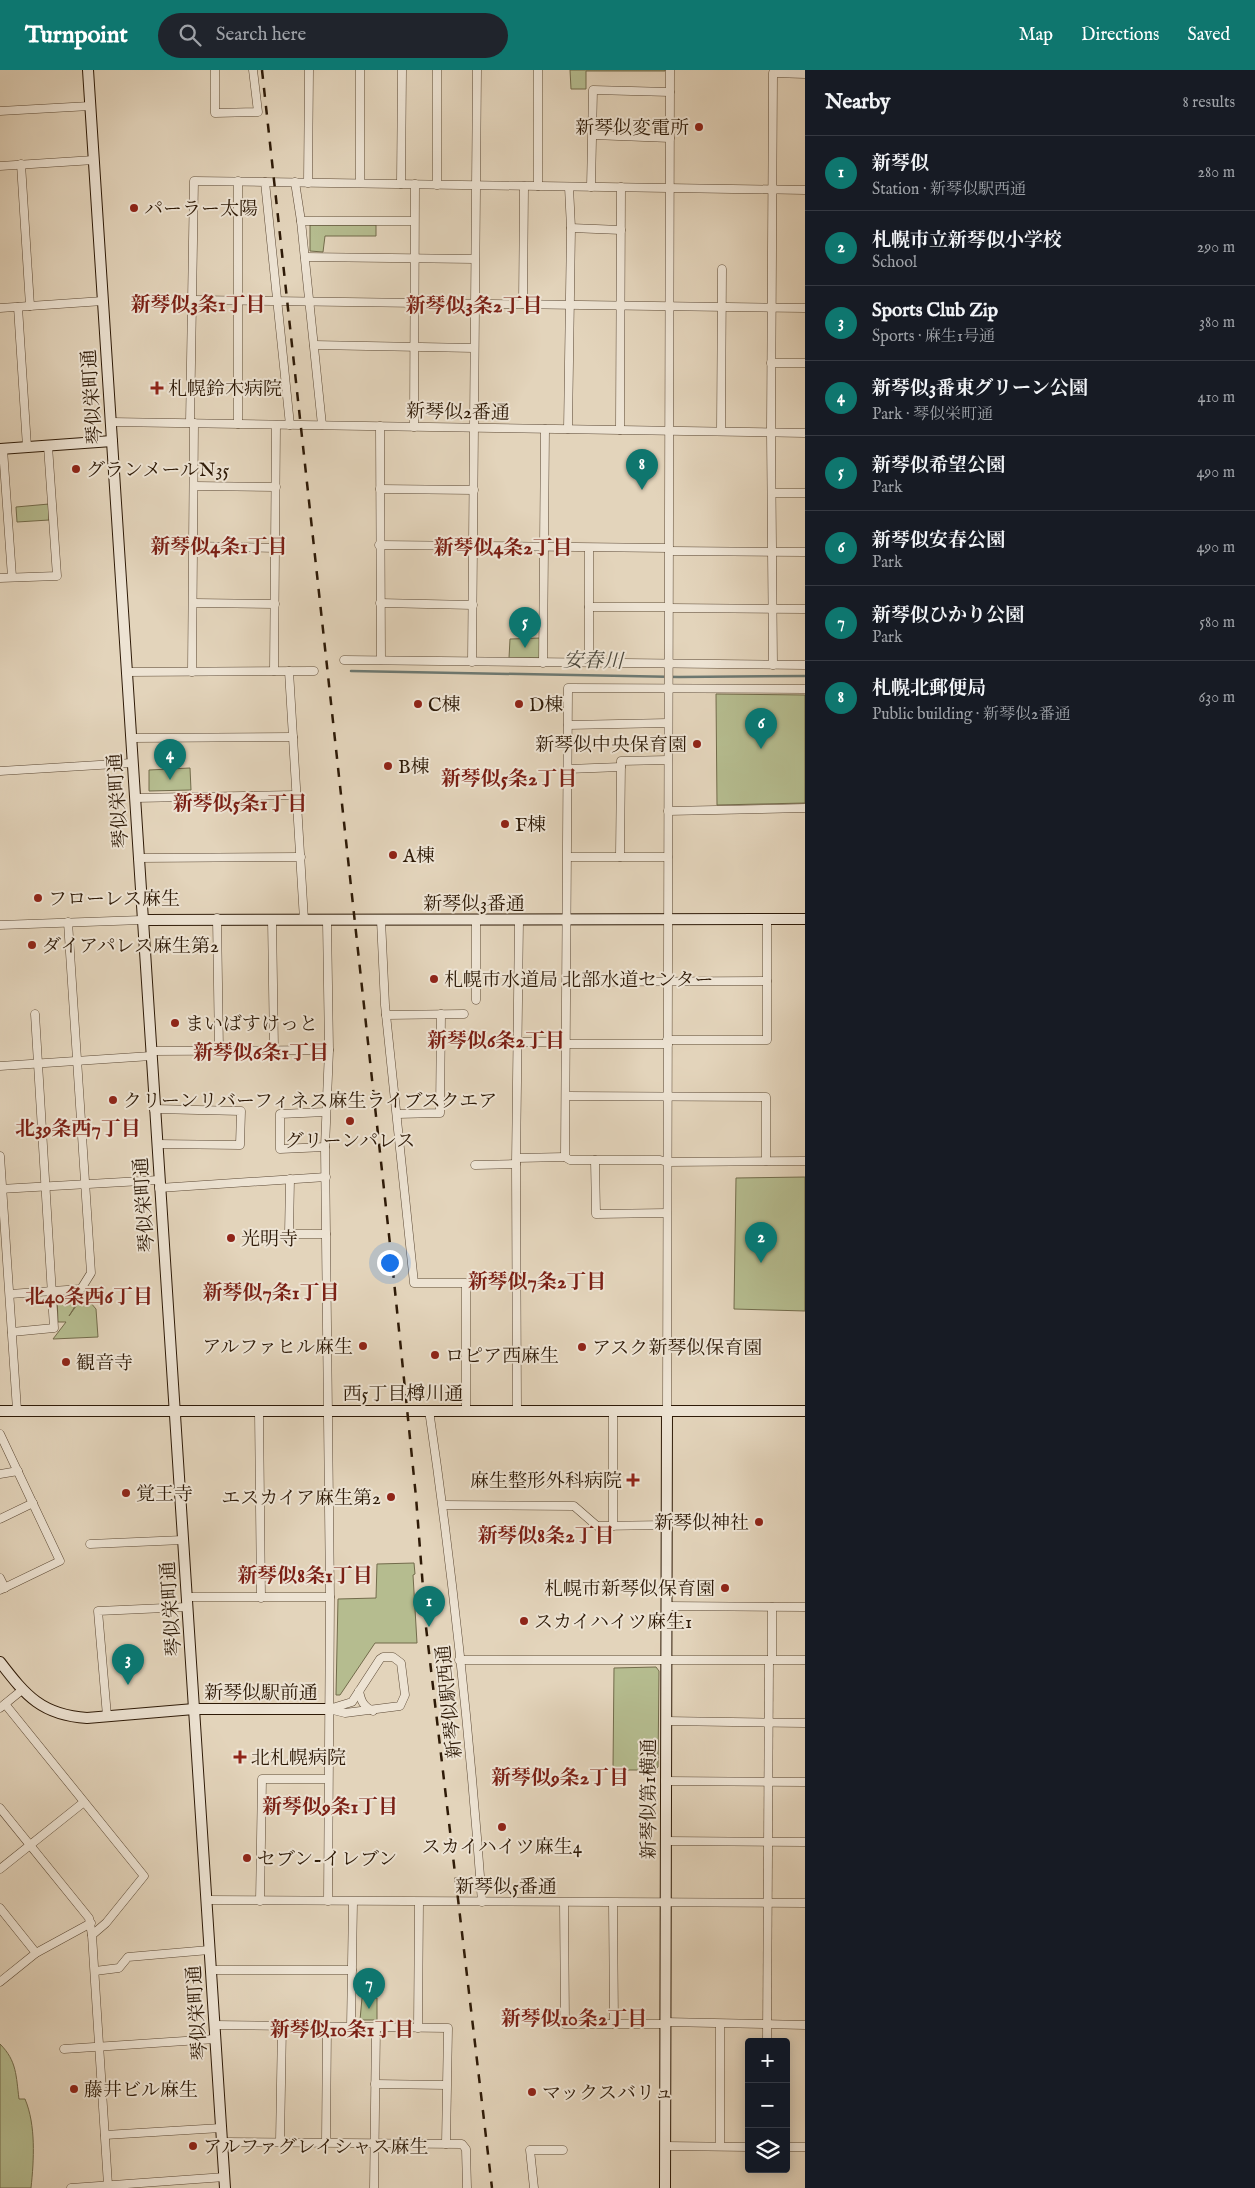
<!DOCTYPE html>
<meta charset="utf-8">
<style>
body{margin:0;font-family:"IM FELL English","Noto Serif JP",serif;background:#20242c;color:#f1f3f6}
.controls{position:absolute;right:15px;bottom:15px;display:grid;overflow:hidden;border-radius:5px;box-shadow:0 2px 12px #0003}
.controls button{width:45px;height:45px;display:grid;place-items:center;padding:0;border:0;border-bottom:1px solid #363941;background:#171b24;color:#f1f3f6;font:25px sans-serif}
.you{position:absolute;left:389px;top:1192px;width:18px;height:18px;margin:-12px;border:4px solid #fff;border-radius:50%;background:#1a73e8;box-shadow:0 0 0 8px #1a73e833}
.badge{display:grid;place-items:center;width:32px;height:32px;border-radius:50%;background:#0f766e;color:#fff;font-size:16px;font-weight:700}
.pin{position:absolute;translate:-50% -41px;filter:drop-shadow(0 1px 2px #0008)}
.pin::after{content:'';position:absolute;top:26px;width:18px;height:15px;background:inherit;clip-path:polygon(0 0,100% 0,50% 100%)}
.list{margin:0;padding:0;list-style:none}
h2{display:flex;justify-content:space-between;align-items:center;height:65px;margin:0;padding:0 20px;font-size:21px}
h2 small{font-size:16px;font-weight:400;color:#9ea1a6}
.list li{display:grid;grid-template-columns:32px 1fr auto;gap:15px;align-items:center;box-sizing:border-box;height:75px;padding:0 20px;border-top:1px solid #363941}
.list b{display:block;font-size:19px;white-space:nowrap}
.list p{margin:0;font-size:16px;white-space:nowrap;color:#9ea1a6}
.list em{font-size:16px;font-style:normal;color:#9ea1a6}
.icon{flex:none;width:28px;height:28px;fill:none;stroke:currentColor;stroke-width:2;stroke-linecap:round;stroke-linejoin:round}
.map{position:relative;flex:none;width:805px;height:2118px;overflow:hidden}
header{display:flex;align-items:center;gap:30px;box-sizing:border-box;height:70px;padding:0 25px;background:#0f766e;color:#fff}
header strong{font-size:24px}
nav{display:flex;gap:28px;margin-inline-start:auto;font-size:18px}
.search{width:350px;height:45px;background:#20242c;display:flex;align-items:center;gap:12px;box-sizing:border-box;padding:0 18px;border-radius:28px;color:#9ea1a6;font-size:19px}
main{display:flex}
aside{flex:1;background:#171b24}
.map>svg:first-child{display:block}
.green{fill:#b5bc8f;stroke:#726b4b}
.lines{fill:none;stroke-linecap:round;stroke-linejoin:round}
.stream{stroke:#6c7871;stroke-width:2.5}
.street-casing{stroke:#5b4834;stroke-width:9}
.secondary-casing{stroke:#2e1a07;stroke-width:12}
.street{stroke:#ede3d3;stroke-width:8}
.secondary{stroke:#ede3d3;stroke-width:10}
.rail{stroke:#2e1a07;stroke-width:2.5;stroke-dasharray:9 9;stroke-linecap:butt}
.poi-dot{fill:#8f2418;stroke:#ede3d3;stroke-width:2}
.labels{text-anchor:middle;stroke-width:4;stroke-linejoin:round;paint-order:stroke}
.poi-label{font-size:19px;fill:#2e1a07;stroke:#ede3d3;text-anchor:start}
.street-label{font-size:19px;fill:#2e1a07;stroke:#ede3d3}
.neighbourhood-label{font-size:20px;font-weight:bold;fill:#7a1f14;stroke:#ede3d3}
.water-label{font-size:20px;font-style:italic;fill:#4d493c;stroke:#ede3d3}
</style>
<header>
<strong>Turnpoint</strong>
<div class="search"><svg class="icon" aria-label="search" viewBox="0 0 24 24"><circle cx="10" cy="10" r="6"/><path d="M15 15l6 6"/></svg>Search here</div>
<nav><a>Map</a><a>Directions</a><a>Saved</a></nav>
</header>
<main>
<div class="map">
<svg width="805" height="2118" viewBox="0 0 805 2118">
<rect width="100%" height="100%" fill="#e3d4bb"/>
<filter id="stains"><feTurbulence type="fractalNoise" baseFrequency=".004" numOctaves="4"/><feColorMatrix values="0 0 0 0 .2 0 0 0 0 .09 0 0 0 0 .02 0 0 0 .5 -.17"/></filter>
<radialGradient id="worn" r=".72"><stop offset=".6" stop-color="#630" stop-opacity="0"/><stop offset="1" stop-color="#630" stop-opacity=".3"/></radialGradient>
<!-- green -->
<g class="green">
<polygon points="570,0 665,0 665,1 586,1 586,19 571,19"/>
<polygon points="310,155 376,155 376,166 325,166 323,182 310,181"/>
<polygon points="49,434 49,450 17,452 16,437"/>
<polygon points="541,568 541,588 509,588 510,569"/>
<polygon points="716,624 805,625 805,733 717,735"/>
<polygon points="190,698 191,720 149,721 149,700"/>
<polygon points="805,1107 805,1241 734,1239 736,1108"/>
<polygon points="83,1223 69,1246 84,1225 96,1239 98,1267 53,1269 66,1252 58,1252 57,1225"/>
<polygon points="414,1493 415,1504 413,1505 417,1573 375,1573 340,1625 336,1625 338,1529 376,1528 377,1494"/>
<polygon points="656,1597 659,1601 658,1697 655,1700 615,1700 613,1698 614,1598"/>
<polygon points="362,1928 377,1928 377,1950 360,1950"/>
<path d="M 0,1974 C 17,1991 16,2006 19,2029 L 25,2029 C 36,2055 34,2090 31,2118 L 0,2118 Z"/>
</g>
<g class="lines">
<!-- stream -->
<polyline class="stream" points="351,601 679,607 805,606"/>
<!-- street casing -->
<g class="street-casing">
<g id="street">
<polyline points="215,0 215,43 258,42 253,0"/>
<polyline points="0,41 90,36"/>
<polyline points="593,65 670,68"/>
<polyline points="21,94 30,236"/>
<polyline points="0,96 94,90"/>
<polyline points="238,111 238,354"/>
<polyline points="265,112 805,120"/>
<polyline points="295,112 301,151 322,355"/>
<polyline points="308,113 309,0"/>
<polyline points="360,113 360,0"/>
<polyline points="401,114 402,0"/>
<polyline points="437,115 437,0"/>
<polyline points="538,116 538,0"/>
<polyline points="591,117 593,20 670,22"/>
<polyline points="301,151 414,151"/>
<polyline points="571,158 621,160"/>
<polyline points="305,187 475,189"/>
<polyline points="193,230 805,238"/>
<polyline points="523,234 524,116"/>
<polyline points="18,237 27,377"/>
<polyline points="0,238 103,231"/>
<polyline points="314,275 474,278"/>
<polyline points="771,293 805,293"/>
<polyline points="111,352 805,363"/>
<polyline points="190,353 194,111 265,112 290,355"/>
<polyline points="380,356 381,590"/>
<polyline points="414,357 415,114"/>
<polyline points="568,359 571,158 569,117"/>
<polyline points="620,360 621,117"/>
<polyline points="721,361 722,199"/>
<polyline points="3,379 12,507"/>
<polyline points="195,416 276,417"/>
<polyline points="380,419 474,420"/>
<polyline points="773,423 805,423"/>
<polyline points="379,475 669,478"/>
<polyline points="195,476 276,478"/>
<polyline points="669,481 805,482"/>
<polyline points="0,508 57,506 48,376"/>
<polyline points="194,533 275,534"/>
<polyline points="380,533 473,535"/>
<polyline points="589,537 669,537"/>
<polyline points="669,538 805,539"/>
<polyline points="344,590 805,595"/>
<polyline points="472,592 477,0"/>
<polyline points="543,593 545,359"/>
<polyline points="589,593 589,478"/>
<polyline points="773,595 771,362 773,3 805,4"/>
<polyline points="274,601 276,355"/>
<polyline points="289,601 304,850"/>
<polyline points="126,602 314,601"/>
<polyline points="192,602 194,353"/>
<polyline points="805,619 568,618 565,1087 570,1090 660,1090 667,1092 805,1091"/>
<polyline points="568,655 668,653"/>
<polyline points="131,668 293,667"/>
<polyline points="568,699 621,697"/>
<polyline points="0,701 132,693"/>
<polyline points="135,728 297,725"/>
<polyline points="668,741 805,738"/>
<polyline points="568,787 668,787"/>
<polyline points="620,787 621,691 668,690"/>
<polyline points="138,788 301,787"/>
<polyline points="217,848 219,980"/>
<polyline points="272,849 274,979"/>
<polyline points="381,850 385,935 414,1213 466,1213 466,1341"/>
<polyline points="327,851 329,980 325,1077 330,1527 328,1831"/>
<polyline points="0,855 142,850"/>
<polyline points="567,912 767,911"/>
<polyline points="476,930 476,850"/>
<polyline points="386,945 464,944"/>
<polyline points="667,970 767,970 767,849"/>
<polyline points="519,972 566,972"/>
<polyline points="566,974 668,974"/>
<polyline points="151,981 329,980"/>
<polyline points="0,996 151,986"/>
<polyline points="566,1026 766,1027 766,1091"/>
<polyline points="154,1039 241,1041 240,1075 157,1074"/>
<polyline points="397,1044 440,1043 441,944"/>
<polyline points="325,1077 280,1079 280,1044 326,1042"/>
<polyline points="0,1086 17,1340"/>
<polyline points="517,1088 565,1087"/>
<polyline points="595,1090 596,1144 667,1143"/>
<polyline points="475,1095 516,1094"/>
<polyline points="290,1109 289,1164 326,1164"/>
<polyline points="159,1118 326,1107"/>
<polyline points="0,1119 159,1110"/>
<polyline points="10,1224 81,1219 91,1203 68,852"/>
<polyline points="12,1262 54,1258 35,944"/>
<path d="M 429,1340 C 453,1504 470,1668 482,1832"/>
<polyline points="259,1341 261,1528"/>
<polyline points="517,1341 516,1094 519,850"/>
<polyline points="613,1341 613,1456"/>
<polyline points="667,1341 670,0"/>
<polyline points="0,1364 60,1491 0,1520"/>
<polyline points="0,1404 18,1401"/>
<polyline points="443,1435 574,1436 597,1456 666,1455"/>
<polyline points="0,1449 33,1433"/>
<polyline points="90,1474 183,1470"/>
<polyline points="0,1508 5,1518"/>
<polyline points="186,1527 330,1527"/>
<polyline points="666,1536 805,1537"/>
<polyline points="772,1537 772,1590"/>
<polygon points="383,1587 393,1587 401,1593 405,1625 400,1636 345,1643 329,1639 352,1632 380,1589"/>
<polyline points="459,1590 805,1590"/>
<path d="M 359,1621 C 361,1631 363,1636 373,1641"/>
<polyline points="5,1634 144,1806 106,1853 92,1865 108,2115"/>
<polyline points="0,1638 22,1620"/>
<polyline points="107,1646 98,1541 187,1537"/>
<polyline points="666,1651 805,1653"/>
<polyline points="665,1711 805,1712"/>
<polyline points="0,1738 89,1848 92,1865"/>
<polyline points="665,1771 805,1772"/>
<polyline points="0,1799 84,1732"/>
<polyline points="206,1830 805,1833"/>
<polyline points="260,1831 262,1709 328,1709"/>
<polyline points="564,1833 565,1954 665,1954"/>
<polyline points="613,1833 614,1954"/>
<polyline points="0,1838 36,1883"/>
<polyline points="211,1900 352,1900"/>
<polyline points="95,1901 119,1898 128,1887 209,1880"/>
<polyline points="0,1912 36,1883 91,1853"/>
<polyline points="665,1952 805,1955"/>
<polyline points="720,1954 720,2076"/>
<polyline points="214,1955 448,1958 446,2074"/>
<polyline points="351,1957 353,1832"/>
<polyline points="418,1958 419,1832"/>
<polyline points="767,1972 769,1590"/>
<polyline points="64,1979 215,1969"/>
<polyline points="375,2014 446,2015"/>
<polyline points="105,2065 221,2058"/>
<polyline points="222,2072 462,2074 466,2079 467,2118"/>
<polyline points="280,2072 282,1956"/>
<polyline points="326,2073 327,1956"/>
<polyline points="665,2076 749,2077"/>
<polyline points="786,2077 805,2077"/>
<polyline points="71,2118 225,2107"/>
<polyline points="374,2118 376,1957"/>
<polyline points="534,2118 530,2080 563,2080"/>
</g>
</g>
<!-- secondary casing -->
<g class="secondary-casing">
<g id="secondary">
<polyline points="88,0 225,2118"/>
<polyline points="0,379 112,371"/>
<polyline points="142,850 805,849"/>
<polyline points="0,1341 805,1341"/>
<path d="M 0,1592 C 26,1626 42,1645 87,1648 L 194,1639 L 329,1639"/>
<polyline points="665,2118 667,1341"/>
</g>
</g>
<!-- street -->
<use href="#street" class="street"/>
<!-- secondary -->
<use href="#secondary" class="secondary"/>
<!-- rail -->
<polyline class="rail" points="262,0 394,1211 416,1427 426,1557 492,2118"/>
</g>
<!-- markers -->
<g class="poi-dot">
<circle cx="699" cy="57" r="5"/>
<circle cx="134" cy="138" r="5"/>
<path d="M154.5 310.5h5v5h5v5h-5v5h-5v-5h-5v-5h5z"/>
<circle cx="76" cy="399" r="5"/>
<circle cx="418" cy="634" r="5"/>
<circle cx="519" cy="634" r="5"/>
<circle cx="697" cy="674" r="5"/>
<circle cx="388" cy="696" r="5"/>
<circle cx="505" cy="754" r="5"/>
<circle cx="393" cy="785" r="5"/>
<circle cx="38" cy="828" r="5"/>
<circle cx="32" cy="875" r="5"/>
<circle cx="434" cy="909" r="5"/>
<circle cx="175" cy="953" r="5"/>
<circle cx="113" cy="1030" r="5"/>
<circle cx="350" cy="1051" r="5"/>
<circle cx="231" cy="1168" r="5"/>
<circle cx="363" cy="1276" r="5"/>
<circle cx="582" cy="1277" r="5"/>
<circle cx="435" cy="1285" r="5"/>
<circle cx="66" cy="1292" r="5"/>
<path d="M630.5 1402.5h5v5h5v5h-5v5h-5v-5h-5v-5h5z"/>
<circle cx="126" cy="1423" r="5"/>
<circle cx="391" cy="1427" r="5"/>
<circle cx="759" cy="1452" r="5"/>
<circle cx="725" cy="1518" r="5"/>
<circle cx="524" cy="1551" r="5"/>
<path d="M237.5 1679.5h5v5h5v5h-5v5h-5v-5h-5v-5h5z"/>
<circle cx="502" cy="1757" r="5"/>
<circle cx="247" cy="1788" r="5"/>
<circle cx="74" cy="2019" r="5"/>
<circle cx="532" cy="2022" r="5"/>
<circle cx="193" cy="2076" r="5"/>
</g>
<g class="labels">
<!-- poi labels -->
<g class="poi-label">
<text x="689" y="64" text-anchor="end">新琴似変電所</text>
<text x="144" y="145">パーラー太陽</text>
<text x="168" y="325">札幌鈴木病院</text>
<text x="86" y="406">グランメールN35</text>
<text x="428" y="641">C棟</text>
<text x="529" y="641">D棟</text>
<text x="687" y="681" text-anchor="end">新琴似中央保育園</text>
<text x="398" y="703">B棟</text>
<text x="515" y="761">F棟</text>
<text x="403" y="792">A棟</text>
<text x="48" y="835">フローレス麻生</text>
<text x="42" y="882">ダイアパレス麻生第2</text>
<text x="444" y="916">札幌市水道局 北部水道センター</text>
<text x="185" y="960">まいばすけっと</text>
<text x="123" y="1037">クリーンリバーフィネス麻生ライブスクエア</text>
<text x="350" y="1077" text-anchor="middle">グリーンパレス</text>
<text x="241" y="1175">光明寺</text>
<text x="353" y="1283" text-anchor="end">アルファヒル麻生</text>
<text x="592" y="1284">アスク新琴似保育園</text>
<text x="445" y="1292">ロピア西麻生</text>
<text x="76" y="1299">観音寺</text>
<text x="622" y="1417" text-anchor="end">麻生整形外科病院</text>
<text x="136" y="1430">覚王寺</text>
<text x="381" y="1434" text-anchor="end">エスカイア麻生第2</text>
<text x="749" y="1459" text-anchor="end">新琴似神社</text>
<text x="715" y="1525" text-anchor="end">札幌市新琴似保育園</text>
<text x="534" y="1558">スカイハイツ麻生1</text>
<text x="251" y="1694">北札幌病院</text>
<text x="502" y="1783" text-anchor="middle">スカイハイツ麻生4</text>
<text x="257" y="1795">セブン-イレブン</text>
<text x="84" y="2026">藤井ビル麻生</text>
<text x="542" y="2029">マックスバリュ</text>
<text x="203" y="2083">アルファグレイシャス麻生</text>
</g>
<!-- street labels -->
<g class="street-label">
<text transform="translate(91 327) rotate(-94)" y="7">琴似栄町通</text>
<text transform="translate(458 341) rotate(1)" y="7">新琴似2番通</text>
<text transform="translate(117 731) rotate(-94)" y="7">琴似栄町通</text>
<text x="474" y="840">新琴似3番通</text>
<text transform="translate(143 1135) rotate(-94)" y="7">琴似栄町通</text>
<text x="403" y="1330">西5丁目樽川通</text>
<text transform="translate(170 1539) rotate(-94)" y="7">琴似栄町通</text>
<text x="261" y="1629">新琴似駅前通</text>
<text transform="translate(448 1632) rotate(-96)" y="7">新琴似駅西通</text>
<text transform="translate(648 1729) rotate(-90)" y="7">新琴似第1横通</text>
<text x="506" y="1823">新琴似5番通</text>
<text transform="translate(196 1943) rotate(-94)" y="7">琴似栄町通</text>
</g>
<!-- neighbourhood labels -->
<g class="neighbourhood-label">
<text x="198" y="241">新琴似3条1丁目</text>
<text x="474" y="242">新琴似3条2丁目</text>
<text x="219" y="483">新琴似4条1丁目</text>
<text x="503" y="484">新琴似4条2丁目</text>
<text x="509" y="715">新琴似5条2丁目</text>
<text x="240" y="740">新琴似5条1丁目</text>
<text x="496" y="977">新琴似6条2丁目</text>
<text x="261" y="989">新琴似6条1丁目</text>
<text x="78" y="1065">北39条西7丁目</text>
<text x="537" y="1218">新琴似7条2丁目</text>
<text x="271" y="1229">新琴似7条1丁目</text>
<text x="89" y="1233">北40条西6丁目</text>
<text x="546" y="1472">新琴似8条2丁目</text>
<text x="305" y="1512">新琴似8条1丁目</text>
<text x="560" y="1714">新琴似9条2丁目</text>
<text x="330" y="1743">新琴似9条1丁目</text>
<text x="574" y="1955">新琴似10条2丁目</text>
<text x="342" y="1966">新琴似10条1丁目</text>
</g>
<!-- water labels -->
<g class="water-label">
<text transform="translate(593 590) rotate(1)" y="7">安春川</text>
</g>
</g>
<rect width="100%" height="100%" filter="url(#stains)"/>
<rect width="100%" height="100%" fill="url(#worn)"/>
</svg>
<div class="controls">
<button>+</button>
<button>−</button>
<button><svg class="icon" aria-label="layers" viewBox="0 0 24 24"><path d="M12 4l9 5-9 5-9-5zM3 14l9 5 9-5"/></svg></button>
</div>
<div class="you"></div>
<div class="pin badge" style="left:429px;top:1557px">1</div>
<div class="pin badge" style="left:761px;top:1193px">2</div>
<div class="pin badge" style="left:128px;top:1615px">3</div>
<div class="pin badge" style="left:170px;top:710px">4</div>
<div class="pin badge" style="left:525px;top:578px">5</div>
<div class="pin badge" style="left:761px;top:679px">6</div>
<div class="pin badge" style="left:369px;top:1939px">7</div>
<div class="pin badge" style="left:642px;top:420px">8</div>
</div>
<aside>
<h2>Nearby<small>8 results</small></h2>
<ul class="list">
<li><span class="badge">1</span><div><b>新琴似</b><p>Station · 新琴似駅西通</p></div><em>280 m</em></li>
<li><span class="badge">2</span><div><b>札幌市立新琴似小学校</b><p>School</p></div><em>290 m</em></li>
<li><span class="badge">3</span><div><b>Sports Club Zip</b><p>Sports · 麻生1号通</p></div><em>380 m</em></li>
<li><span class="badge">4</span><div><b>新琴似3番東グリーン公園</b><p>Park · 琴似栄町通</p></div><em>410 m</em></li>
<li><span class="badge">5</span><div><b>新琴似希望公園</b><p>Park</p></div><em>490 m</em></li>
<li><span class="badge">6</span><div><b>新琴似安春公園</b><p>Park</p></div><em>490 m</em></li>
<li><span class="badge">7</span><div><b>新琴似ひかり公園</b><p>Park</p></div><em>580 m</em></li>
<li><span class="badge">8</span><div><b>札幌北郵便局</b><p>Public building · 新琴似2番通</p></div><em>630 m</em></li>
</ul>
</aside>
</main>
